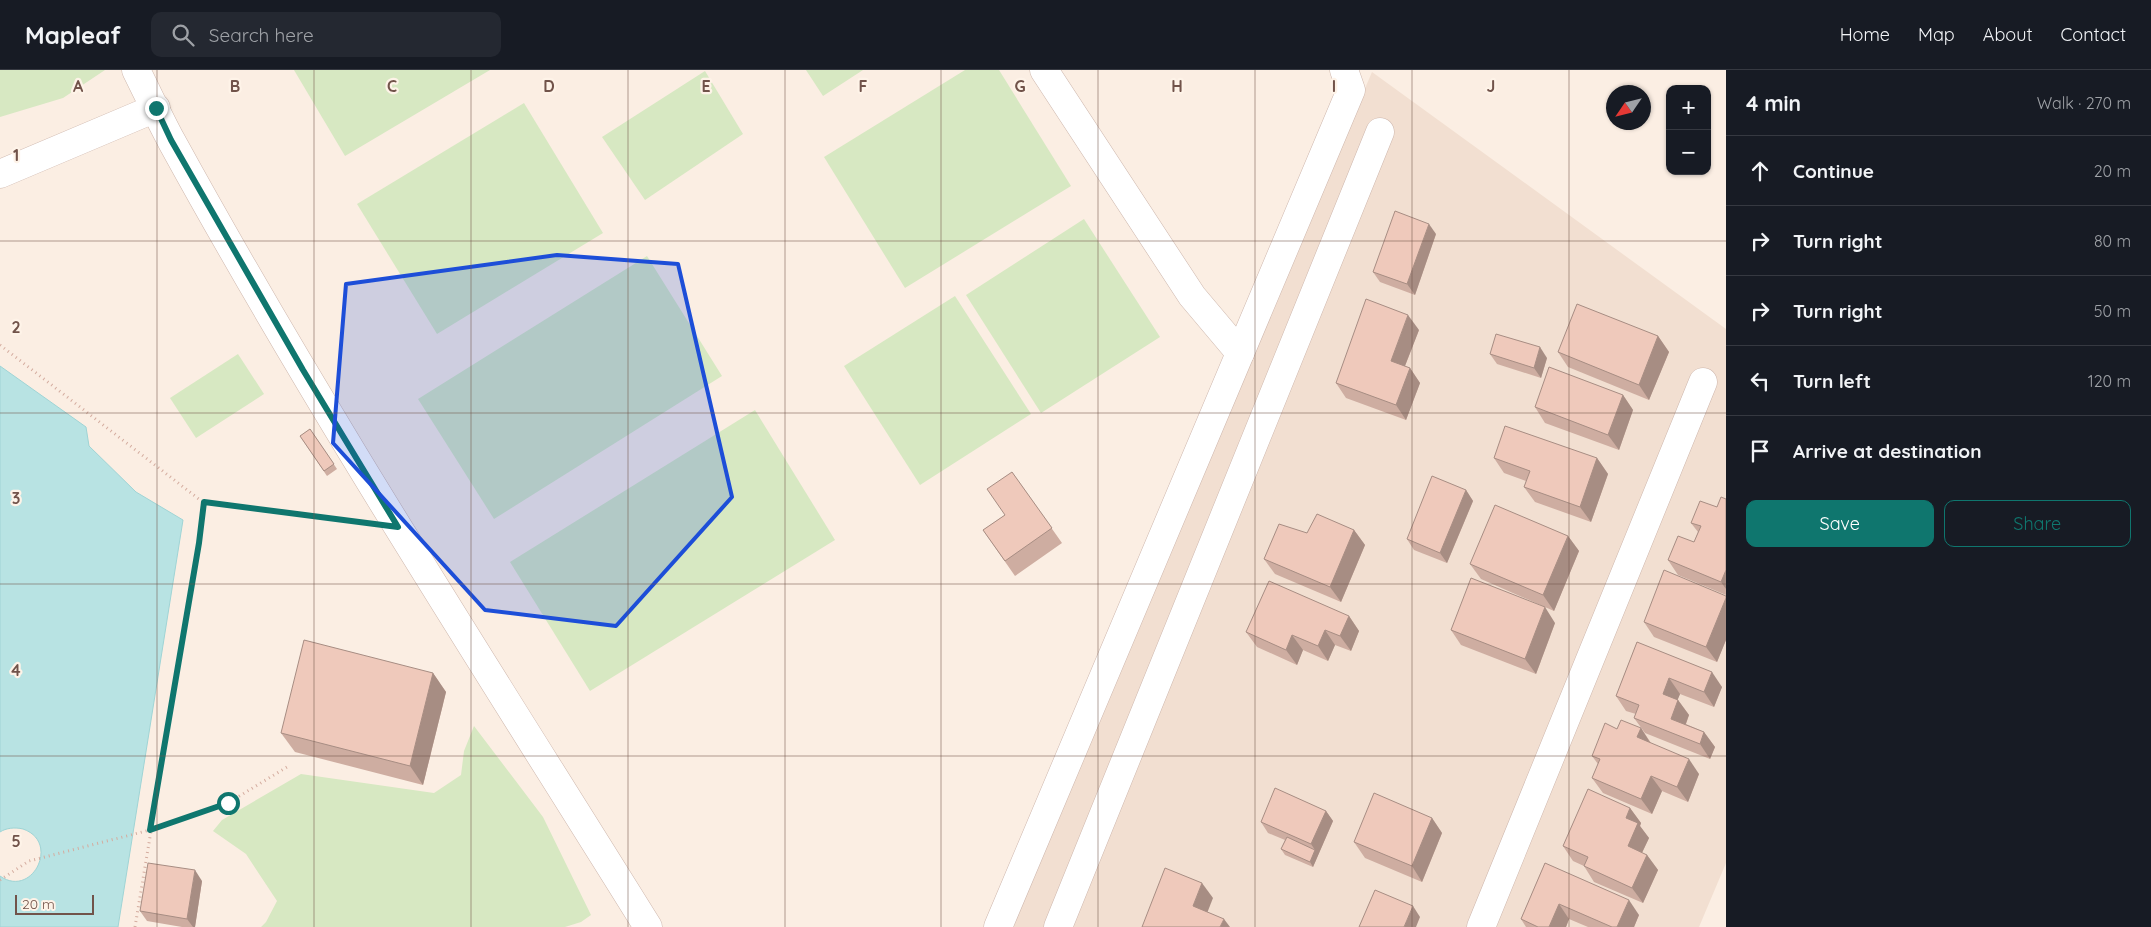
<!DOCTYPE html>
<meta charset="utf-8">
<style>
body{margin:0;font-family:Quicksand,sans-serif;background:#242831;color:#f1f3f6}
.controls{position:absolute;right:15px;top:15px;display:grid;overflow:hidden;border-radius:10px;box-shadow:0 1px 4px #0004}
.controls button{width:45px;height:45px;display:grid;place-items:center;padding:0;border:0;border-bottom:1px solid #363941;background:#171b24;color:#f1f3f6;font:25px sans-serif}
.compass{position:absolute;left:1606px;top:15px;width:45px;height:45px;border-radius:50%;background:#171b24;box-shadow:0 1px 4px #0004;rotate:235deg}
.scale{position:absolute;left:15px;bottom:12px;width:79px;box-sizing:border-box;padding-left:5px;border:2px solid #71534a;border-top:0;font-size:14px;line-height:18px;white-space:nowrap;color:#71534a;-webkit-text-stroke:4px #fef3e8;paint-order:stroke}
.stop{position:absolute;width:15px;height:15px;margin:-11px;border:4px solid #0f766e;border-radius:50%;background:#fff}
.stop.end{background:#0f766e;border-color:#fff;box-shadow:0 1px 5px #0008}
.list{margin:0;padding:0;list-style:none}
h2{display:flex;justify-content:space-between;align-items:center;height:65px;margin:0;padding:0 20px;font-size:21px}
h2 small{font-size:16px;font-weight:400;color:#9ea1a6}
.list li{display:grid;grid-template-columns:32px 1fr auto;gap:15px;align-items:center;box-sizing:border-box;height:70px;padding:0 20px;border-top:1px solid #363941}
.list b{display:block;font-size:19px;white-space:nowrap}
.list em{font-size:16px;font-style:normal;color:#9ea1a6}
.actions{display:flex;gap:10px;padding:15px 20px}
.actions a{flex:1;padding:11px 0;border:1px solid #0f766e;border-radius:10px;text-align:center;font-size:18px;color:#0f766e}
.actions .main{background:#0f766e;color:#fff}
.icon{flex:none;width:28px;height:28px;fill:none;stroke:currentColor;stroke-width:2;stroke-linecap:round;stroke-linejoin:round}
.map{position:relative;flex:none;width:1726px;height:857px;overflow:hidden}
header{display:flex;align-items:center;gap:30px;box-sizing:border-box;height:70px;padding:0 25px;background:#171b24;border-bottom:1px solid #363941}
header strong{font-size:24px}
nav{display:flex;gap:28px;margin-inline-start:auto;font-size:18px}
.search{width:350px;height:45px;background:#242831;display:flex;align-items:center;gap:12px;box-sizing:border-box;padding:0 18px;border-radius:10px;color:#9ea1a6;font-size:19px}
main{display:flex}
aside{flex:1;background:#171b24}
.map>svg:first-child{display:block}
.residential{fill:#f2dfd1}
.green{fill:#d7e8c2}
.water{fill:#b8e3e3;stroke:#9fd4d5}
.lines{fill:none;stroke-linecap:round;stroke-linejoin:round}
.minor-casing{stroke:#ceb7ad;stroke-width:29}
.path{stroke:#d4ac9f;stroke-width:3;stroke-dasharray:1 4;stroke-linecap:butt}
.minor{stroke:#fff;stroke-width:28}
.wall{fill:#ceada1}
.shaded-wall{fill:#a78d83}
.building{fill:#efc9bb;stroke:#a78d83}
.route{stroke:#0f766e;stroke-width:6}
.marked{fill:#1d4ed8;fill-opacity:0.2;stroke:#1d4ed8;stroke-width:4;stroke-linejoin:round}
.grid{fill:none;stroke:#71534a;stroke-width:1;stroke-opacity:0.55}
.grid-label{font-size:16px;text-anchor:middle;font-weight:bold;fill:#71534a;stroke:#fef3e8;stroke-width:4.5;stroke-linejoin:round;paint-order:stroke}
</style>
<header>
<strong>Mapleaf</strong>
<div class="search"><svg class="icon" aria-label="search" viewBox="0 0 24 24"><circle cx="10" cy="10" r="6"/><path d="M15 15l6 6"/></svg>Search here</div>
<nav><a>Home</a><a>Map</a><a>About</a><a>Contact</a></nav>
</header>
<main>
<div class="map">
<svg width="1726" height="857" viewBox="0 0 1726 857">
<rect width="100%" height="100%" fill="#fbeee3"/>
<!-- residential -->
<polygon class="residential" points="1372,2 1726,259 1726,793 1699,857 1008,857"/>
<!-- green -->
<g class="green">
<polygon points="0,0 105,0 63,28 0,47"/>
<polygon points="294,0 490,0 345,86"/>
<polygon points="806,0 863,0 823,26"/>
<polygon points="965,0 999,0 1071,116 905,218 824,87"/>
<polygon points="705,1 743,64 645,130 602,67"/>
<polygon points="524,33 603,163 437,264 357,134"/>
<polygon points="1084,149 1160,267 1041,343 966,225"/>
<polygon points="647,186 722,306 494,449 418,329"/>
<polygon points="955,226 1031,344 920,415 844,296"/>
<polygon points="238,284 264,324 196,368 170,328"/>
<polygon points="755,340 835,470 590,621 510,492"/>
<polygon points="474,656 543,747 591,845 581,852 565,857 261,857 266,852 277,831 246,784 213,761 222,750 301,704 434,723 461,705 464,681"/>
</g>
<!-- water -->
<path class="water" d="M 0,296 L 86,357 L 89,376 L 136,422 L 183,450 L 118,857 L 0,857 L 0,806 C 32,829 61,772 23,759 C 15,757 6,758 0,762 Z"/>
<g class="lines">
<!-- minor casing -->
<g class="minor-casing">
<g id="minor">
<path d="M 136,0 C 148,24 159,48 172,72 C 319,340 486,597 648,857"/>
<polyline points="1044,0 1192,226 1240,283"/>
<polyline points="0,104 156,38"/>
<polyline points="998,857 1351,20 1344,0"/>
<polyline points="1058,857 1380,62"/>
<polyline points="1481,857 1703,312"/>
</g>
</g>
<!-- path -->
<g class="path">
<polyline points="0,275 204,433 363,453"/>
<polyline points="0,810 29,791 150,760 228,733 287,697"/>
<polyline points="135,857 199,473 204,433"/>
</g>
<!-- minor -->
<use href="#minor" class="minor"/>
</g>
<!-- wall -->
<g class="wall">
<polygon points="1436,164 1415,225 1380,212 1373,202"/>
<polygon points="1419,260 1405,296 1410,298 1420,313 1406,350 1346,328 1336,313"/>
<polygon points="1658,266 1669,282 1649,330 1568,297 1558,282"/>
<polygon points="1490,284 1547,288 1541,308 1497,294"/>
<polygon points="1623,325 1633,340 1619,380 1545,353 1535,337"/>
<polygon points="310,359 337,399 327,406 300,366"/>
<polygon points="1494,388 1597,388 1608,404 1591,452 1535,432 1524,417 1526,411 1504,403"/>
<polygon points="1012,402 1062,473 1015,506 983,460 1005,445"/>
<polygon points="1466,420 1473,431 1447,493 1414,480 1407,469"/>
<polygon points="1726,429 1726,525 1678,505 1668,490 1694,472 1698,462 1691,453 1717,437"/>
<polygon points="1354,460 1365,475 1341,532 1275,504 1264,489 1307,463"/>
<polygon points="1568,466 1579,481 1554,541 1481,509 1470,494"/>
<polygon points="1726,528 1726,570 1717,592 1654,567 1644,552"/>
<polygon points="1349,546 1359,561 1351,581 1335,575 1328,591 1303,580 1297,595 1257,577 1246,562"/>
<polygon points="1555,553 1536,604 1461,575 1451,560"/>
<polygon points="1637,572 1722,617 1714,637 1680,624 1677,630 1678,630 1689,645 1686,654 1704,662 1715,677 1710,689 1645,663 1634,648 1636,644 1626,641 1616,626"/>
<polygon points="433,603 446,622 423,715 295,682 281,663"/>
<polygon points="1641,658 1651,673 1699,704 1688,732 1662,721 1652,744 1603,723 1592,708 1598,694 1592,686 1617,659"/>
<polygon points="1630,738 1641,753 1640,756 1649,768 1642,783 1647,785 1658,800 1643,833 1594,812 1584,796 1573,791 1563,776"/>
<polygon points="1326,741 1333,751 1313,797 1285,785 1281,779 1285,770 1268,763 1261,752"/>
<polygon points="1432,748 1442,763 1422,812 1365,788 1354,772"/>
<polygon points="1545,793 1639,845 1634,857 1588,857 1569,849 1566,857 1526,857 1521,849"/>
<polygon points="202,811 195,857 182,857 147,851 140,841"/>
</g>
<!-- shaded-wall -->
<g class="shaded-wall">
<polygon points="1429,154 1436,164 1415,225 1407,214"/>
<polygon points="1408,245 1419,260 1401,306 1391,291"/>
<polygon points="1658,266 1669,282 1649,330 1639,315"/>
<polygon points="1540,277 1547,288 1541,308 1534,298"/>
<polygon points="1410,298 1420,313 1406,350 1396,335"/>
<polygon points="1623,325 1633,340 1619,380 1608,365"/>
<polygon points="1597,388 1608,404 1591,452 1580,437"/>
<polygon points="1466,420 1473,431 1447,493 1440,483"/>
<polygon points="1354,460 1365,475 1341,532 1330,517"/>
<polygon points="1568,466 1579,481 1554,541 1543,525"/>
<polygon points="1726,500 1726,519 1721,512"/>
<polygon points="1726,528 1726,570 1717,592 1706,577"/>
<polygon points="1545,537 1555,553 1536,604 1525,589"/>
<polygon points="1349,546 1359,561 1351,581 1340,566"/>
<polygon points="1325,560 1335,575 1328,591 1318,576"/>
<polygon points="1292,565 1303,580 1297,595 1286,580"/>
<polygon points="1712,602 1722,617 1714,637 1704,622"/>
<polygon points="433,603 446,622 423,715 410,696"/>
<polygon points="1669,608 1680,624 1674,639 1663,624"/>
<polygon points="1678,630 1689,645 1682,664 1671,649"/>
<polygon points="1641,658 1651,674 1637,667"/>
<polygon points="1704,662 1715,677 1710,689 1700,674"/>
<polygon points="1689,689 1699,704 1688,732 1677,717"/>
<polygon points="1651,706 1662,721 1652,744 1641,729"/>
<polygon points="1630,738 1641,753 1640,756 1649,768 1638,791 1628,776 1626,748"/>
<polygon points="1326,741 1333,751 1313,797 1310,792 1315,780 1311,774"/>
<polygon points="1432,748 1442,763 1422,812 1412,796"/>
<polygon points="1647,785 1658,800 1643,833 1632,818"/>
<polygon points="195,800 202,811 195,857 193,857 187,849"/>
<polygon points="1202,813 1213,828 1204,851 1193,836"/>
<polygon points="1629,830 1639,845 1634,857 1617,857"/>
<polygon points="1559,834 1569,849 1566,857 1549,857"/>
<polygon points="1413,836 1420,847 1416,857 1404,857"/>
<polygon points="1224,849 1230,857 1220,857"/>
</g>
<!-- building -->
<g class="building">
<polygon points="1395,141 1429,154 1407,214 1373,202"/>
<polygon points="1366,229 1408,245 1391,291 1410,298 1396,335 1336,313"/>
<polygon points="1577,234 1658,266 1639,315 1558,282"/>
<polygon points="1496,264 1540,277 1534,298 1490,284"/>
<polygon points="1549,297 1623,325 1608,365 1535,337"/>
<polygon points="1505,356 1597,388 1580,437 1524,417 1530,401 1494,388"/>
<polygon points="310,359 334,394 324,401 300,366"/>
<polygon points="1012,402 1052,458 1005,491 983,460 1005,445 987,419"/>
<polygon points="1432,406 1466,420 1440,483 1407,469"/>
<polygon points="1721,427 1726,429 1726,500 1721,512 1668,490 1678,466 1694,472 1701,456 1691,453 1700,431 1717,437"/>
<polygon points="1495,435 1568,466 1543,525 1470,494"/>
<polygon points="1317,444 1354,460 1330,517 1264,489 1279,454 1307,463"/>
<polygon points="1664,500 1726,526 1726,528 1706,577 1644,552"/>
<polygon points="1471,508 1545,537 1525,589 1451,560"/>
<polygon points="1269,511 1349,546 1340,566 1325,560 1318,576 1292,565 1286,580 1246,562"/>
<polygon points="304,570 433,603 410,696 281,663"/>
<polygon points="1637,572 1712,602 1704,622 1669,608 1663,624 1678,630 1671,649 1704,662 1700,674 1634,648 1639,635 1616,626"/>
<polygon points="1621,650 1641,658 1637,667 1689,689 1677,717 1651,706 1641,729 1592,708 1600,689 1592,686 1605,653 1617,659"/>
<polygon points="1275,718 1326,741 1311,774 1261,752"/>
<polygon points="1588,719 1630,738 1626,748 1638,753 1628,776 1647,785 1632,818 1584,796 1588,787 1563,776"/>
<polygon points="1374,723 1432,748 1412,796 1354,772"/>
<polygon points="1287,767 1315,780 1310,792 1281,779"/>
<polygon points="148,793 195,800 187,849 140,841"/>
<polygon points="1545,793 1629,830 1617,857 1612,857 1559,834 1549,857 1538,857 1521,849"/>
<polygon points="1165,798 1202,813 1193,836 1224,849 1220,857 1142,857"/>
<polygon points="1375,820 1413,836 1404,857 1359,857"/>
</g>
<g class="lines">
<!-- route -->
<polyline class="route" points="156,38 171,70 303,300 398,457 204,432 199,473 150,760 228,733"/>
</g>
<!-- marked area -->
<path class="marked" d="M 557,185 L 678,194 L 732,427 L 616,556 L 485,540 L 333,373 L 346,214 Z"/>
<!-- grid -->
<path class="grid" d="M 157,0 L 157,857M 314,0 L 314,857M 471,0 L 471,857M 628,0 L 628,857M 785,0 L 785,857M 941,0 L 941,857M 1098,0 L 1098,857M 1255,0 L 1255,857M 1412,0 L 1412,857M 1569,0 L 1569,857M 0,171 L 1726,171M 0,343 L 1726,343M 0,514 L 1726,514M 0,686 L 1726,686"/>
<g class="grid-label">
<text x="78" y="22">A</text>
<text x="235" y="22">B</text>
<text x="392" y="22">C</text>
<text x="549" y="22">D</text>
<text x="706" y="22">E</text>
<text x="863" y="22">F</text>
<text x="1020" y="22">G</text>
<text x="1177" y="22">H</text>
<text x="1334" y="22">I</text>
<text x="1491" y="22">J</text>
<text x="16" y="91">1</text>
<text x="16" y="263">2</text>
<text x="16" y="434">3</text>
<text x="16" y="606">4</text>
<text x="16" y="777">5</text>
</g>
</svg>
<div class="controls">
<button>+</button>
<button>−</button>
</div>
<svg class="compass" viewBox="-18 -18 36 36"><path d="M0-13l5 13h-10z" fill="#e53935"/><path d="M0 13l5-13h-10z" fill="#9ea1a6"/></svg>
<div class="scale">20 m</div>
<div class="stop" style="left:228px;top:733px"></div>
<div class="stop end" style="left:156px;top:38px"></div>
</div>
<aside>
<h2>4 min<small>Walk · 270 m</small></h2>
<ul class="list">
<li><svg class="icon" aria-label="ahead" viewBox="0 0 24 24"><path d="M12 20V5M6 11l6-6 6 6"/></svg><div><b>Continue</b></div><em>20 m</em></li>
<li><svg class="icon" aria-label="right" viewBox="0 0 24 24"><path d="M7 20v-9h11M14 6l5 5-5 5"/></svg><div><b>Turn right</b></div><em>80 m</em></li>
<li><svg class="icon" aria-label="right" viewBox="0 0 24 24"><path d="M7 20v-9h11M14 6l5 5-5 5"/></svg><div><b>Turn right</b></div><em>50 m</em></li>
<li><svg class="icon" aria-label="left" viewBox="0 0 24 24"><path d="M17 20v-9H6M10 6l-5 5 5 5"/></svg><div><b>Turn left</b></div><em>120 m</em></li>
<li><svg class="icon" aria-label="arrive" viewBox="0 0 24 24"><path d="M6 21V4h12l-3 4 3 4H6"/></svg><div><b>Arrive at destination</b></div></li>
</ul>
<div class="actions"><a class="main">Save</a><a>Share</a></div>
</aside>
</main>
